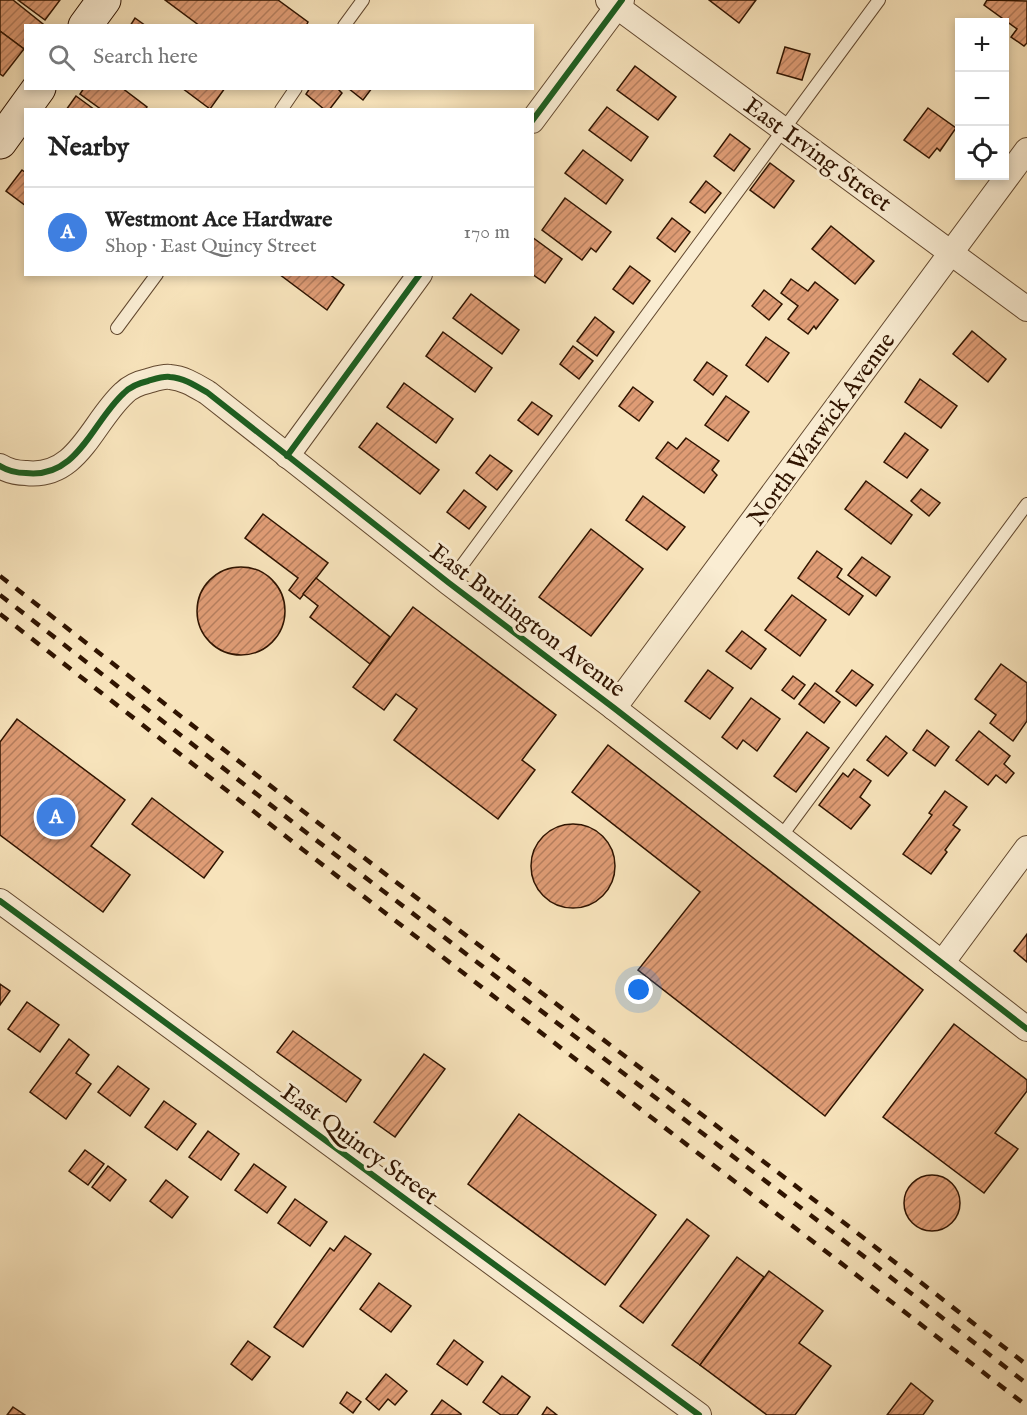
<!DOCTYPE html>
<meta charset="utf-8">
<style>
body{margin:0;font-family:"IM FELL English",serif;background:#f2f2f2;color:#222}
.controls{position:absolute;right:18px;top:18px;display:grid;overflow:hidden;border-radius:0px;box-shadow:0 3px 9px #0003}
.controls button{width:54px;height:54px;display:grid;place-items:center;padding:0;border:0;border-bottom:2px solid #e0e0e0;background:#fff;color:#222;font:30px sans-serif}
.you{position:absolute;left:639px;top:990px;width:21px;height:21px;margin:-15px;border:4px solid #fff;border-radius:50%;background:#1a73e8;box-shadow:0 0 0 9px #1a73e833}
.badge{display:grid;place-items:center;width:39px;height:39px;border-radius:50%;background:#8f2418;color:#fff;font-size:20px;font-weight:700}
.pin{position:absolute;translate:-50% -50%;border:3px solid #fff;box-shadow:0 2px 6px #0006}
.list{margin:0;padding:0;list-style:none}
h2{display:flex;justify-content:space-between;align-items:center;height:78px;margin:0;padding:0 24px;font-size:26px}
h2 small{font-size:20px;font-weight:400;color:#767676}
.list li{display:grid;grid-template-columns:39px 1fr auto;gap:18px;align-items:center;box-sizing:border-box;height:90px;padding:0 24px;border-top:2px solid #e0e0e0}
.list b{display:block;font-size:22px;white-space:nowrap}
.list p{margin:0;font-size:20px;white-space:nowrap;color:#767676}
.list em{font-size:20px;font-style:normal;color:#767676}
.icon{flex:none;width:33px;height:33px;fill:none;stroke:currentColor;stroke-width:2;stroke-linecap:round;stroke-linejoin:round}
.map{position:relative;flex:none;width:1027px;height:1415px;overflow:hidden}
.search{position:absolute;background:#fff;box-shadow:0 3px 9px #0003;left:24px;top:24px;width:510px;height:66px;display:flex;align-items:center;gap:15px;box-sizing:border-box;padding:0 21px;border-radius:0px;color:#767676;font-size:22px}
.panel{position:absolute;background:#fff;box-shadow:0 3px 9px #0003;left:24px;top:108px;width:510px;height:168px;border-radius:0px}
.map>svg:first-child{display:block}
.building{fill:url(#building-hatch);stroke:#301400;stroke-width:1.5}
.lines{fill:none;stroke-linecap:round;stroke-linejoin:round}
.service-casing{stroke:#62482f;stroke-width:14}
.minor-casing{stroke:#62482f;stroke-width:26}
.secondary-casing{stroke:#301400;stroke-width:35}
.service{stroke:#faedd3;stroke-width:12}
.minor{stroke:#faedd3;stroke-width:24}
.secondary{stroke:#faedd3;stroke-width:33}
.rail{stroke:#301400;stroke-width:4.5;stroke-dasharray:10 10;stroke-linecap:butt}
.cycleway-casing{stroke:#faedd3;stroke-width:10}
.cycleway{stroke:#1b5e20;stroke-width:6}
.labels{text-anchor:middle;stroke-width:6;stroke-linejoin:round;paint-order:stroke}
.street-label{font-size:24px;fill:#301400;stroke:#faedd3}
</style>
<div class="map">
<svg width="1027" height="1415" viewBox="0 0 1027 1415">
<defs>
<pattern id="building-hatch" width="6" height="6" patternUnits="userSpaceOnUse" patternTransform="scale(1.5)"><rect width="6" height="6" fill="#df9c75"/><path d="M-1 1l2-2M0 6l6-6M5 7l2-2" fill="none" stroke="#b57e5e"/></pattern>
</defs>
<rect width="100%" height="100%" fill="#f7e3bb"/>
<filter id="stains"><feTurbulence type="fractalNoise" baseFrequency=".00333" numOctaves="4"/><feColorMatrix values="0 0 0 0 .2 0 0 0 0 .09 0 0 0 0 .02 0 0 0 .5 -.17"/></filter>
<radialGradient id="worn" r=".72"><stop offset=".6" stop-color="#630" stop-opacity="0"/><stop offset="1" stop-color="#630" stop-opacity=".3"/></radialGradient>
<!-- building -->
<g class="building">
<polygon points="0,0 13,0 43,24 42,26 26,26 26,46 24,49 0,31"/>
<polygon points="18,0 60,0 45,20"/>
<polygon points="165,0 278,0 308,22 306,26 200,26"/>
<polygon points="709,0 756,0 739,23"/>
<polygon points="987,0 1027,1 1027,43 1024,46 1011,37 1017,29 984,5"/>
<polygon points="135,18 146,26 130,26"/>
<polygon points="0,31 24,49 3,76 0,74"/>
<polygon points="785,47 810,54 802,80 777,73"/>
<polygon points="635,66 676,97 658,120 617,90"/>
<polygon points="84,88 122,88 147,107 145,110 102,110 80,94"/>
<polygon points="182,88 225,88 210,109"/>
<polygon points="310,88 337,88 342,93 329,110 325,110 306,94"/>
<polygon points="348,88 372,88 363,100"/>
<polygon points="76,96 95,110 66,110"/>
<polygon points="607,107 648,137 631,161 589,130"/>
<polygon points="928,108 956,128 940,151 937,148 929,158 904,140"/>
<polygon points="730,134 750,149 734,171 714,156"/>
<polygon points="583,150 623,180 606,204 565,173"/>
<polygon points="770,163 794,181 774,208 750,190"/>
<polygon points="22,170 26,173 26,206 6,191"/>
<polygon points="706,181 721,193 705,213 690,202"/>
<polygon points="565,198 611,232 596,252 591,248 582,260 542,230"/>
<polygon points="672,218 690,232 675,252 657,238"/>
<polygon points="831,226 874,261 855,284 812,249"/>
<polygon points="532,237 562,259 545,283 532,274"/>
<polygon points="630,266 650,281 633,304 613,289"/>
<polygon points="279,274 329,274 344,285 327,310"/>
<polygon points="791,279 808,291 815,282 838,300 816,329 814,326 808,334 788,319 798,306 781,293"/>
<polygon points="764,290 782,304 769,320 752,306"/>
<polygon points="471,294 519,330 502,354 453,318"/>
<polygon points="595,317 614,332 597,356 577,341"/>
<polygon points="972,331 1006,359 988,382 953,354"/>
<polygon points="443,332 492,368 475,392 426,356"/>
<polygon points="766,337 789,353 768,382 746,365"/>
<polygon points="573,346 593,361 579,379 560,364"/>
<polygon points="707,362 727,376 713,395 694,380"/>
<polygon points="920,379 957,406 941,428 905,402"/>
<polygon points="404,383 453,419 436,443 387,407"/>
<polygon points="633,387 653,402 639,421 619,406"/>
<polygon points="726,396 749,412 728,441 705,425"/>
<polygon points="532,402 552,416 538,435 518,420"/>
<polygon points="377,423 439,470 420,494 359,447"/>
<polygon points="905,433 928,450 907,478 884,462"/>
<polygon points="686,438 719,461 712,470 717,475 704,493 656,458 668,442 677,449"/>
<polygon points="490,455 512,471 497,490 476,473"/>
<polygon points="866,481 912,515 891,544 845,509"/>
<polygon points="921,489 940,503 929,516 911,501"/>
<polygon points="464,490 486,507 469,529 447,512"/>
<polygon points="643,496 685,527 667,550 626,520"/>
<polygon points="263,514 328,563 300,599 289,590 298,578 245,538"/>
<polygon points="591,529 643,569 591,636 539,597"/>
<polygon points="817,551 842,569 837,577 863,596 849,615 798,578"/>
<polygon points="862,557 890,577 876,596 848,575"/>
<circle cx="241" cy="611" r="44"/>
<polygon points="316,578 390,637 370,664 310,617 318,606 303,594"/>
<polygon points="792,595 826,620 800,656 765,630"/>
<polygon points="413,607 556,715 522,760 535,770 498,819 394,740 417,709 396,694 384,710 353,687"/>
<polygon points="742,631 766,649 751,669 726,651"/>
<polygon points="1001,664 1027,683 1027,721 1013,741 990,723 996,715 975,699"/>
<polygon points="708,670 733,688 710,719 685,701"/>
<polygon points="852,670 873,685 856,706 836,691"/>
<polygon points="793,676 805,685 794,699 782,690"/>
<polygon points="815,683 840,702 824,723 799,704"/>
<polygon points="751,698 780,719 757,751 743,740 737,749 722,737"/>
<polygon points="17,719 125,800 91,846 130,875 103,912 0,835 0,742"/>
<polygon points="927,730 949,747 935,766 913,750"/>
<polygon points="979,731 1010,756 1004,764 1014,773 1006,783 996,775 988,785 956,760"/>
<polygon points="807,732 829,748 796,792 774,776"/>
<polygon points="886,736 907,753 888,776 867,760"/>
<polygon points="608,745 923,990 825,1116 638,970 700,892 572,792"/>
<polygon points="854,769 871,781 860,797 870,805 851,829 819,805 843,773 848,777"/>
<polygon points="945,791 967,807 953,825 960,830 945,850 947,852 931,874 903,854 932,815 929,813"/>
<polygon points="152,798 223,852 204,878 132,824"/>
<circle cx="573" cy="866" r="42"/>
<polygon points="1027,934 1027,962 1014,951"/>
<polygon points="0,984 10,991 0,1005"/>
<polygon points="27,1002 59,1025 40,1052 8,1029"/>
<polygon points="954,1024 1027,1080 1027,1091 995,1133 1018,1149 984,1193 883,1117"/>
<polygon points="293,1031 361,1080 346,1102 277,1052"/>
<polygon points="69,1039 89,1055 76,1073 91,1084 66,1119 30,1092"/>
<polygon points="424,1054 445,1069 395,1137 374,1122"/>
<polygon points="118,1066 149,1089 130,1116 98,1092"/>
<polygon points="164,1101 196,1124 177,1150 145,1127"/>
<polygon points="519,1114 656,1215 605,1285 468,1184"/>
<polygon points="208,1131 239,1154 221,1180 189,1157"/>
<polygon points="85,1150 104,1164 88,1185 69,1171"/>
<polygon points="254,1164 286,1187 267,1213 235,1190"/>
<polygon points="108,1166 126,1180 110,1201 92,1187"/>
<circle cx="932" cy="1203" r="28"/>
<polygon points="166,1180 188,1197 172,1218 150,1201"/>
<polygon points="295,1199 327,1222 310,1246 278,1223"/>
<polygon points="687,1219 709,1236 643,1323 620,1306"/>
<polygon points="345,1236 371,1254 303,1347 274,1327 330,1248 334,1251"/>
<polygon points="737,1257 764,1277 700,1365 672,1345"/>
<polygon points="769,1271 823,1311 799,1343 831,1366 795,1415 767,1415 700,1365"/>
<polygon points="379,1283 411,1306 391,1332 360,1309"/>
<polygon points="454,1340 483,1362 467,1385 437,1364"/>
<polygon points="248,1341 270,1357 252,1380 231,1364"/>
<polygon points="386,1374 407,1391 395,1405 388,1399 379,1410 366,1399"/>
<polygon points="502,1376 530,1397 517,1415 501,1415 483,1402"/>
<polygon points="911,1383 933,1401 923,1415 887,1415"/>
<polygon points="347,1392 361,1402 353,1413 340,1403"/>
<polygon points="442,1400 461,1414 461,1415 431,1415"/>
<polygon points="13,1407 25,1415 7,1415"/>
<polygon points="547,1407 557,1415 542,1415"/>
</g>
<g class="lines">
<!-- service casing -->
<g class="service-casing">
<g id="service">
<polyline points="344,26 363,0"/>
<polyline points="281,110 296,88"/>
<polyline points="117,328 157,274"/>
<polyline points="449,583 879,0"/>
<polyline points="780,838 1027,504"/>
</g>
</g>
<!-- minor casing -->
<g class="minor-casing">
<g id="minor">
<polyline points="608,0 1027,309"/>
<polyline points="532,121 622,0"/>
<polyline points="287,456 420,274"/>
<path d="M 0,466 C 8,471 17,473 26,473 C 78,479 92,422 124,393 C 130,387 139,383 148,381 C 155,379 163,376 170,377 C 184,378 196,386 208,393 L 449,583 L 614,708 L 1027,1029"/>
<polyline points="614,708 1027,150"/>
<polyline points="0,901 699,1415"/>
<polyline points="942,963 1027,848"/>
</g>
</g>
<!-- secondary casing -->
<g class="secondary-casing">
<g id="secondary">
<polyline points="85,26 104,0"/>
<polyline points="0,142 39,88"/>
</g>
</g>
<!-- service -->
<use href="#service" class="service"/>
<!-- minor -->
<use href="#minor" class="minor"/>
<!-- secondary -->
<use href="#secondary" class="secondary"/>
<!-- rail -->
<g class="rail">
<polyline points="0,576 321,825 847,1225 1027,1365"/>
<polyline points="0,595 312,837 834,1233 1027,1384"/>
<polyline points="0,614 302,849 1027,1406"/>
</g>
<!-- cycleway casing -->
<g class="cycleway-casing">
<g id="cycleway">
<polyline points="532,121 622,0"/>
<polyline points="287,456 420,274"/>
<path d="M 0,466 C 8,471 17,473 26,473 C 78,479 92,422 124,393 C 130,387 139,383 148,381 C 155,379 163,376 170,377 C 184,378 196,386 208,393 L 449,583 L 614,708 L 1027,1029"/>
<polyline points="0,901 699,1415"/>
</g>
</g>
<!-- cycleway -->
<use href="#cycleway" class="cycleway"/>
</g>
<g class="labels">
<!-- street labels -->
<g class="street-label">
<text transform="translate(818 154) rotate(36)" y="8">East Irving Street</text>
<text transform="translate(821 429) rotate(-54)" y="8">North Warwick Avenue</text>
<text transform="translate(528 620) rotate(37)" y="8">East Burlington Avenue</text>
<text transform="translate(360 1144) rotate(36)" y="8">East Quincy Street</text>
</g>
</g>
<rect width="100%" height="100%" filter="url(#stains)"/>
<rect width="100%" height="100%" fill="url(#worn)"/>
</svg>
<div class="controls">
<button>+</button>
<button>−</button>
<button><svg class="icon" aria-label="locate" viewBox="0 0 24 24"><circle cx="12" cy="12" r="6"/><path d="M12 2v4M12 18v4M2 12h4M18 12h4"/></svg></button>
</div>
<div class="you"></div>
<div class="pin badge" style="left:56px;top:817px;background:#3f7fe0">A</div>
<div class="search"><svg class="icon" aria-label="search" viewBox="0 0 24 24"><circle cx="10" cy="10" r="6"/><path d="M15 15l6 6"/></svg>Search here</div>
<section class="panel">
<h2>Nearby<small></small></h2>
<ul class="list">
<li><span class="badge" style="background:#3f7fe0">A</span><div><b>Westmont Ace Hardware</b><p>Shop · East Quincy Street</p></div><em>170 m</em></li>
</ul>
</section>
</div>
